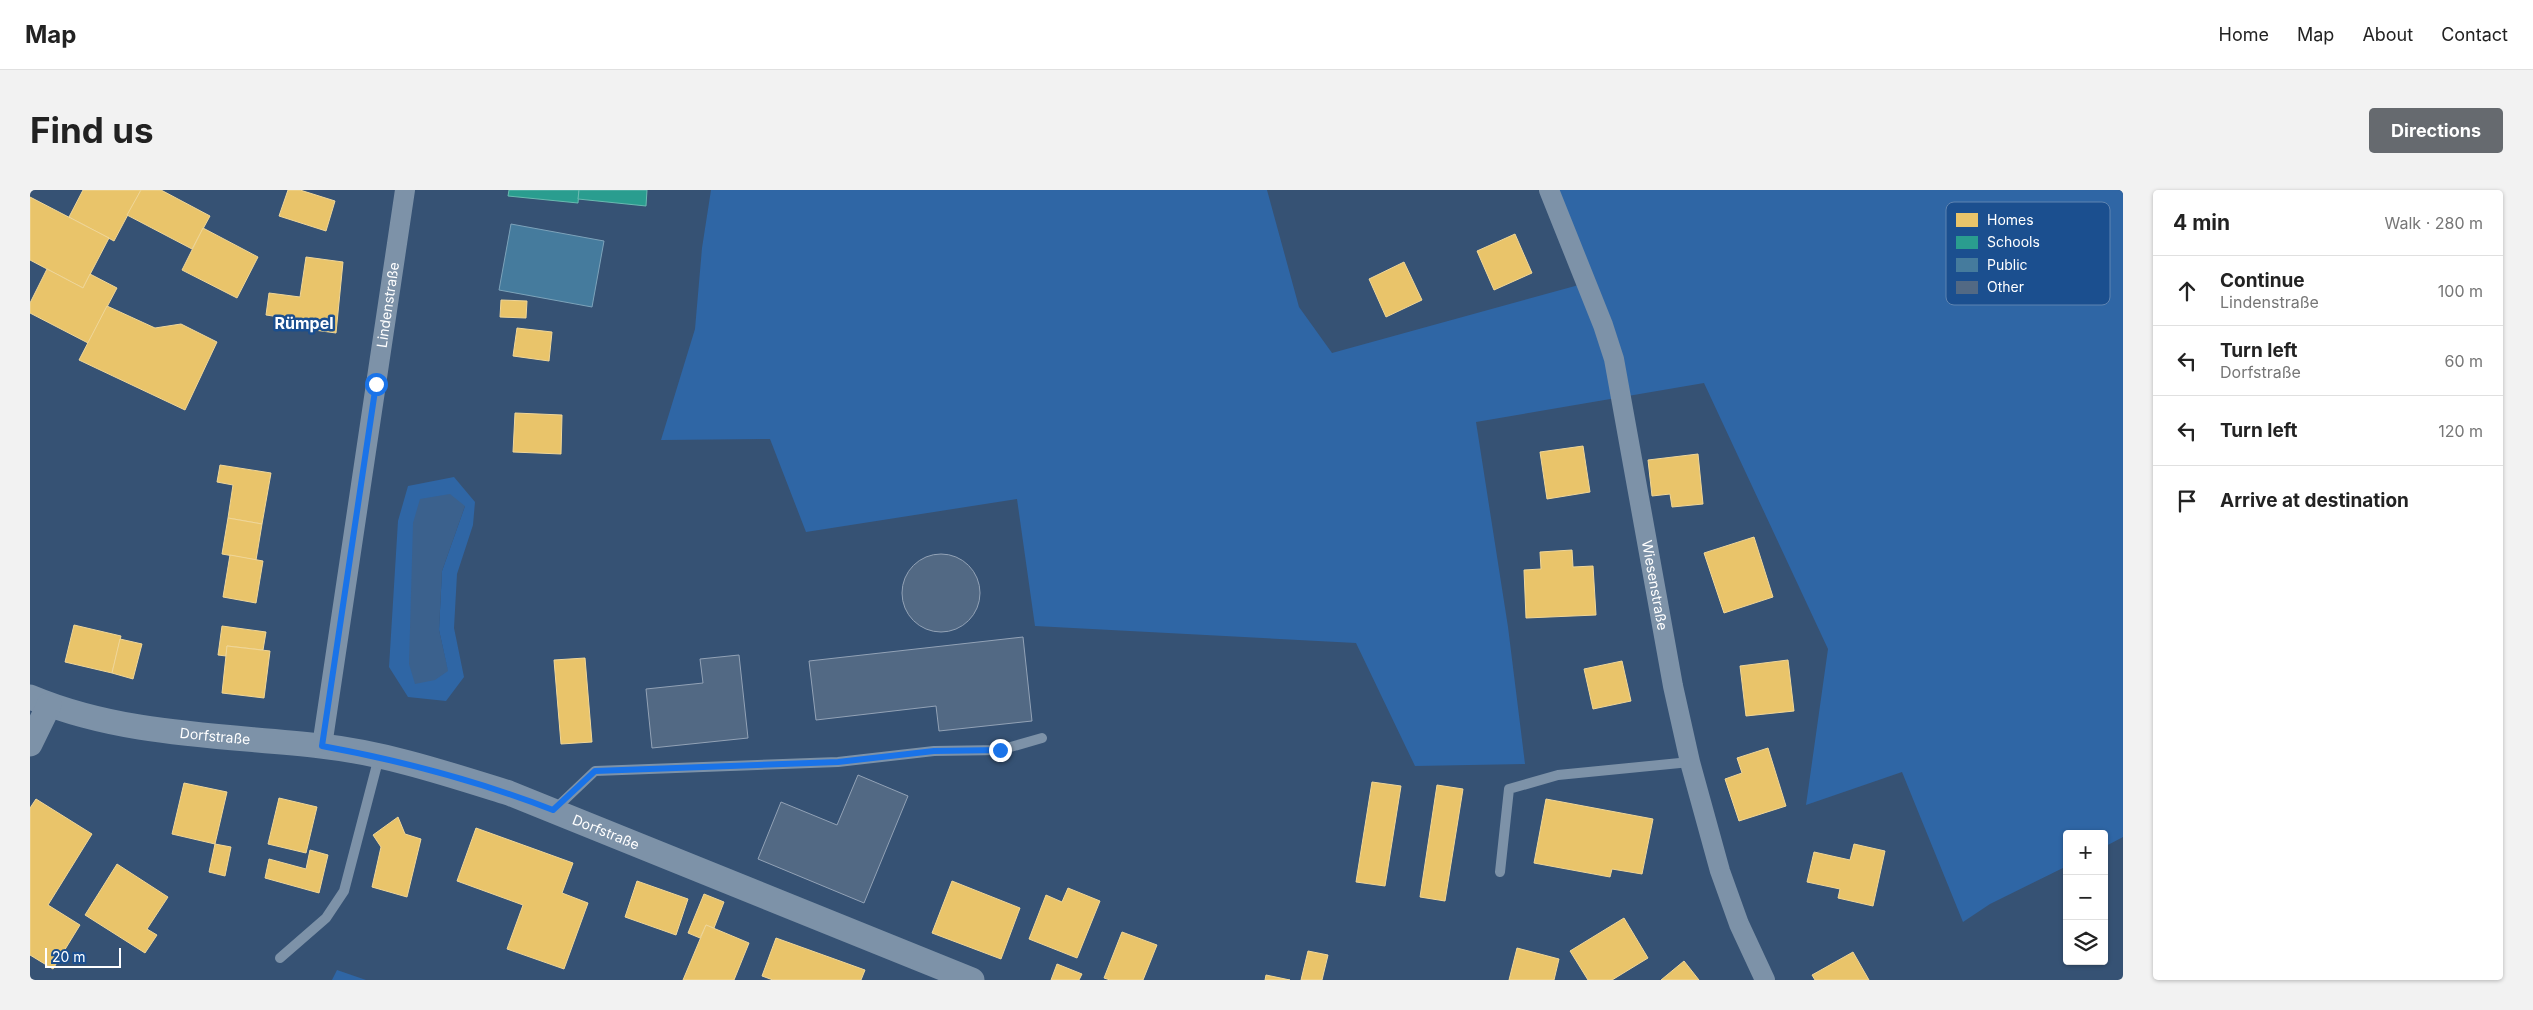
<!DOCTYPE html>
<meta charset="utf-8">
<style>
body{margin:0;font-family:Inter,sans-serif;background:#f2f2f2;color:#222}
.controls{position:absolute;right:15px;bottom:15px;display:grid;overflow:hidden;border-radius:5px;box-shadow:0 1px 4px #0004}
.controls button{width:45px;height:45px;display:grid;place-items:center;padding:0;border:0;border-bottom:1px solid #e0e0e0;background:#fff;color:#222;font:25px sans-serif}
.scale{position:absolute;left:15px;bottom:12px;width:76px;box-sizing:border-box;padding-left:5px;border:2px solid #fff;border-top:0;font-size:14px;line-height:18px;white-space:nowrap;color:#fff;-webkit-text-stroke:4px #1b4f8f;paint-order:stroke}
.stop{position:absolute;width:15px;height:15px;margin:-11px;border:4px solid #1a73e8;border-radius:50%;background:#fff}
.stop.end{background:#1a73e8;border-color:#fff;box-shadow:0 1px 5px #0008}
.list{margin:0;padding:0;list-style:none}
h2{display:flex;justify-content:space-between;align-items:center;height:65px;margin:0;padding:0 20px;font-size:21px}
h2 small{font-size:16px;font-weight:400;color:#767676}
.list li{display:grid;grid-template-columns:32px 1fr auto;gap:15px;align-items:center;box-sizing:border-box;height:70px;padding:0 20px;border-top:1px solid #e0e0e0}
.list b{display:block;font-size:19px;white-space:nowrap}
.list p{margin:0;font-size:16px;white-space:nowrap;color:#767676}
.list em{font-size:16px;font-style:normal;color:#767676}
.icon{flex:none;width:28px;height:28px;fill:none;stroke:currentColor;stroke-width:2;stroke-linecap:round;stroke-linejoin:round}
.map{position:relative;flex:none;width:2093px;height:790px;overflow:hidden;border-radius:5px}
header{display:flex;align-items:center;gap:30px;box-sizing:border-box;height:70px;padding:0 25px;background:#fff;border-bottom:1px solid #e0e0e0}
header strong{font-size:24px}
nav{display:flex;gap:28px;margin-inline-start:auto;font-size:18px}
.intro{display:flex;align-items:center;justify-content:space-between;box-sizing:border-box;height:120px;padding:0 30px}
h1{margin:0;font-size:35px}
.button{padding:12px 22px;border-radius:5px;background:#666a6f;color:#fff;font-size:18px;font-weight:700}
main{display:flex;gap:30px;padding:0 30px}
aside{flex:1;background:#fff;border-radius:5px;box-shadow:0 1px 4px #0004}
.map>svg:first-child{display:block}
.green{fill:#2f66a5;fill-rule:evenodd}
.water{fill:#3b618d}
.homes{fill:#e9c46a;stroke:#f0d697}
.schools{fill:#2a9d8f;stroke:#6abab1}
.public{fill:#457b9d;stroke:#7da3ba}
.building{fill:#526984;stroke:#92a2b6}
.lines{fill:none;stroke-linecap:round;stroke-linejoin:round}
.service{stroke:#7d92a8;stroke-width:10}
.minor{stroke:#7d92a8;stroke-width:20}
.tertiary{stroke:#7d92a8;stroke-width:25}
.route{stroke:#1a73e8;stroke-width:6}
.labels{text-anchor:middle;stroke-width:5;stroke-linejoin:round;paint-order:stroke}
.street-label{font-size:14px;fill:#fff;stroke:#1b4f8f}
.quarter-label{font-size:16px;font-weight:bold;fill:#fff;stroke:#1b4f8f}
.key{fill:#1b4f8f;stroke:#5f84b1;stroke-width:1}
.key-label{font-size:14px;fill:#fff}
</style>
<header>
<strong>Map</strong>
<nav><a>Home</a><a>Map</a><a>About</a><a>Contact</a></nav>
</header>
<div class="intro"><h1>Find us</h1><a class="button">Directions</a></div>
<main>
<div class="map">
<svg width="2093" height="790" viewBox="0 0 2093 790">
<rect width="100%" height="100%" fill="#365274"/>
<!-- green -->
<g class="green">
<polygon points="681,0 1237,0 1269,117 1302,163 1556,93 1528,0 2093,0 2093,647 2074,657 2074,644 2037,644 2037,676 1960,714 1933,732 1872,582 1776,615 1798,459 1674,193 1446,232 1478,437 1495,574 1385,576 1326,453 1005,436 987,309 776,342 740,249 631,250 665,139 672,58"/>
<path d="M 424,287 L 445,312 L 443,335 L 427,384 L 424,438 L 434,487 L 416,511 L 378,507 L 359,477 L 368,331 L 378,296 ZM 435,316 L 412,381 L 409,440 L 418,481 L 383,333 Z"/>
<polygon points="307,780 336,790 302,790"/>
</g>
<!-- water -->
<polygon class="water" points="420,304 435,316 412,381 409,440 418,481 405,490 385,494 379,474 383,333 390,309"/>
<!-- homes -->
<g class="homes">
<polygon points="53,0 111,0 84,51 39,27"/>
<polygon points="111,0 131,0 180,26 162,59 97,25"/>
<polygon points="258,0 270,0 305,11 296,41 249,26"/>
<polygon points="0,7 79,48 53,98 0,70"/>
<polygon points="173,38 228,67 207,108 152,80"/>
<polygon points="1485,44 1502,83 1464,100 1447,61"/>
<polygon points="276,67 313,72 306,143 277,139 278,131 236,125 239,103 270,107"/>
<polygon points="1374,72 1392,110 1356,127 1339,89"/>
<polygon points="17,79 53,98 60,84 87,98 58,153 0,123 0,113"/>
<polygon points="471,110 497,111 496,128 470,127"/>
<polygon points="77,116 125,138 151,134 187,152 155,220 49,170"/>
<polygon points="487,138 522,142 519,171 483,166"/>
<polygon points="485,223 532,225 531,264 483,262"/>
<polygon points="1553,256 1560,302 1517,309 1510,262"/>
<polygon points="1668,264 1673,314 1642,317 1640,304 1622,306 1618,270"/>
<polygon points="190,275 241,283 232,334 198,328 203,295 187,292"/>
<polygon points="198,328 232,334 226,370 192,364"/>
<polygon points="1724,347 1743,407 1694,423 1674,363"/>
<polygon points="1542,360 1543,377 1563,376 1566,425 1496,428 1494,380 1511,379 1510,362"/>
<polygon points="200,365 233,371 226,413 193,407"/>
<polygon points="44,435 91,446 82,483 35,472"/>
<polygon points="192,436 236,442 233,460 197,456 196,466 188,465"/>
<polygon points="90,449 112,454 103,489 82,483"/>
<polygon points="197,456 240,461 234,508 192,503"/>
<polygon points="555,468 562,552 531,554 524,470"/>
<polygon points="1758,470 1764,521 1716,526 1710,476"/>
<polygon points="1592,471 1601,511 1563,519 1554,479"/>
<polygon points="1738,558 1756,616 1709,631 1695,589 1712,583 1707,568"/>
<polygon points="1342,592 1371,596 1355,696 1326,692"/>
<polygon points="154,593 197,602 185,654 142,644"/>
<polygon points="1407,595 1433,599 1415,711 1390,707"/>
<polygon points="249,608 287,617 276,663 238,654"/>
<polygon points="6,609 62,644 18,715 50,735 23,779 0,765 0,618"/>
<polygon points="1516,609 1623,629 1612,684 1582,679 1580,687 1504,673"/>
<polygon points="368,627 375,644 391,649 377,707 342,697 351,657 343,645"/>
<polygon points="446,638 543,673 532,703 558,713 534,779 477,759 493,715 427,691"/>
<polygon points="185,654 201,657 195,686 179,682"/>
<polygon points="1824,654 1855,661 1843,716 1808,708 1810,699 1777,692 1784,662 1820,670"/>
<polygon points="280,660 298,665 289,703 235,688 239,669 276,679"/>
<polygon points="87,674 138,707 117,739 127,745 115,763 55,725"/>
<polygon points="607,691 658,709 646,745 595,727"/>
<polygon points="922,691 990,718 971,769 902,743"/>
<polygon points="1038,698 1070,711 1047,768 999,749 1016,705 1032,712"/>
<polygon points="674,704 694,712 684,738 676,735 670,748 658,743"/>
<polygon points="1594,728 1618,768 1582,790 1558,790 1540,761"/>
<polygon points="676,735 719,753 704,790 653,790"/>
<polygon points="1092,742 1127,755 1113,790 1080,790 1074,788"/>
<polygon points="746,748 835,780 831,790 743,790 732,786"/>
<polygon points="1487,758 1529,769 1524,790 1479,790"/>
<polygon points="1278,761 1298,765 1292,790 1271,790"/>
<polygon points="1823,762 1839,790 1785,790 1782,785"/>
<polygon points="1654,771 1669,790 1631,790"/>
<polygon points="1027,774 1052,784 1049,790 1021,790"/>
<polygon points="1236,785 1260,790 1235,790"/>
</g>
<!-- schools -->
<g class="schools">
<polygon points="479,0 549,0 548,13 478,6"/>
<polygon points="549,0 617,0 616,16 548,9"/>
</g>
<!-- public -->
<polygon class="public" points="481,34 574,51 562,117 469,100"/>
<!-- building -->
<g class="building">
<circle cx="911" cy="403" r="39"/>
<polygon points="993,447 1002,531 909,541 906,516 786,530 779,471"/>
<polygon points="709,465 718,548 622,558 616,499 673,493 670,469"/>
<polygon points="828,585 878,606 834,713 728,669 751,612 807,635"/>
</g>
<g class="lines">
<!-- service -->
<g class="service">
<polyline points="524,620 565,581 808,572 904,561 970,560 1012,548"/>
<polyline points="1470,682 1479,599 1528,585 1660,572"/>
<polyline points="250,768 296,728 314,701 349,567"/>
</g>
<!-- minor -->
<g class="minor">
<path id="s1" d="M 1519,0 L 1573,135 L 1584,169 L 1643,496 L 1660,572 L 1690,681 L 1709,734 L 1735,790"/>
<path id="s2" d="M 292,556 L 375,0"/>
</g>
<!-- tertiary -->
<g class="tertiary">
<path id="s3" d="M 0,507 C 93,546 193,545 291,556 C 355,563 418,584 479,603 L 942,790"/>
<polyline points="0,554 19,515"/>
</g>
</g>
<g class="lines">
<!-- route -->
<path class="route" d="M 346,194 L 292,556 C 373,571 446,590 523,620 L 565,581 L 808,572 L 904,561 L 970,560"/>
</g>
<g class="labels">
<!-- street labels -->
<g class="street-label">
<text dy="5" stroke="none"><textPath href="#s2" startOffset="446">Lindenstraße</textPath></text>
<text dy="5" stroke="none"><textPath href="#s1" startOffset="411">Wiesenstraße</textPath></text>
<text dy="5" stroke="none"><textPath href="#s3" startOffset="190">Dorfstraße</textPath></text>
<text dy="5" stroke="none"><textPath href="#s3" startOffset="595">Dorfstraße</textPath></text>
</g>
<!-- quarter labels -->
<g class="quarter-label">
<text x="274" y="139">Rümpel</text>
</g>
</g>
<!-- legend -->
<rect x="1916" y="12" width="164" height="103" rx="8" class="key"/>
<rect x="1926" y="23" width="22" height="14" fill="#e9c46a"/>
<rect x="1926" y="46" width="22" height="13" fill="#2a9d8f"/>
<rect x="1926" y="68" width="22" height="14" fill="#457b9d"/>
<rect x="1926" y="91" width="22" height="13" fill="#526984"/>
<g class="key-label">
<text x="1957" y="35">Homes</text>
<text x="1957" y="57">Schools</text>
<text x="1957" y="80">Public</text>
<text x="1957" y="102">Other</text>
</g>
</svg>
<div class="controls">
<button>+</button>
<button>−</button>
<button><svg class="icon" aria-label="layers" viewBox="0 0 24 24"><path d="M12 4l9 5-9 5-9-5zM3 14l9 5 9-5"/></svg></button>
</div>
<div class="scale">20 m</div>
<div class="stop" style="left:346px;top:194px"></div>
<div class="stop end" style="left:970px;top:560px"></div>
</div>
<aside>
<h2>4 min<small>Walk · 280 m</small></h2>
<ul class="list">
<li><svg class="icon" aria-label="ahead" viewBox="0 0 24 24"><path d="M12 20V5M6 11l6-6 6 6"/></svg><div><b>Continue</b><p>Lindenstraße</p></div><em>100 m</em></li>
<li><svg class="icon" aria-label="left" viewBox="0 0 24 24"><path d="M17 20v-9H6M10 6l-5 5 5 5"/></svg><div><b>Turn left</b><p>Dorfstraße</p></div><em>60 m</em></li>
<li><svg class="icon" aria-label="left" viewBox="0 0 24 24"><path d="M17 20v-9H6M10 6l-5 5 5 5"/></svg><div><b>Turn left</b></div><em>120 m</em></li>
<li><svg class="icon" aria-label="arrive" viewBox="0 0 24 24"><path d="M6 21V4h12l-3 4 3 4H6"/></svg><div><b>Arrive at destination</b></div></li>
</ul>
</aside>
</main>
